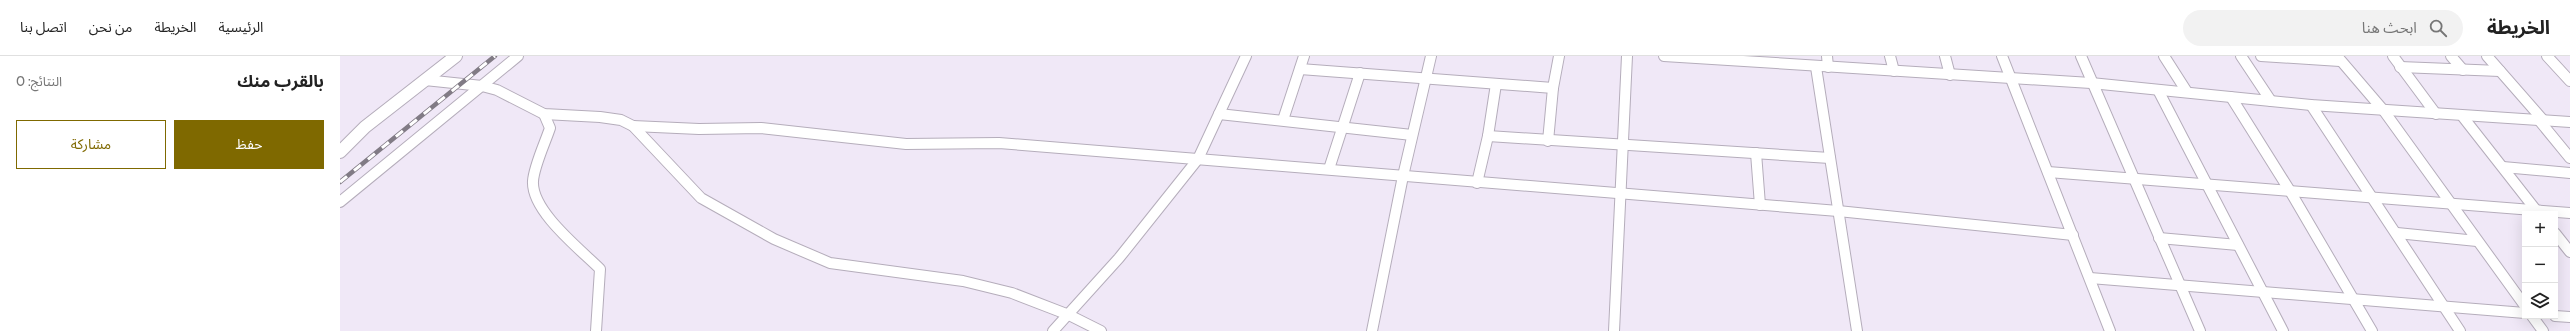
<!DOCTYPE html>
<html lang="ar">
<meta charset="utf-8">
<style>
body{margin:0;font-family:Cabin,"Noto Sans Arabic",sans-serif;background:#f2f2f2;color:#222;direction:rtl}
.controls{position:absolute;right:12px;bottom:12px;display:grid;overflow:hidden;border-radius:0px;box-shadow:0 4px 16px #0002}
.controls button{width:36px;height:36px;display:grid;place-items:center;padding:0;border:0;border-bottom:1px solid #e0e0e0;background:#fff;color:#222;font:20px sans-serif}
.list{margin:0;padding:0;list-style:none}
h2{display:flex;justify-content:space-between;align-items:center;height:52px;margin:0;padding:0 16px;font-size:17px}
h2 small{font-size:13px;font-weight:400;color:#767676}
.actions{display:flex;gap:8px;padding:12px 16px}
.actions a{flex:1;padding:9px 0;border:1px solid #7f6900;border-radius:0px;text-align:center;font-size:14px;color:#7f6900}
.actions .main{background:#7f6900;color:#fff}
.icon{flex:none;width:22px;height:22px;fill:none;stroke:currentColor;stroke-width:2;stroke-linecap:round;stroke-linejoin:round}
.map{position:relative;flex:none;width:2230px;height:275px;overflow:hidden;direction:ltr}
header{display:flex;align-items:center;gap:24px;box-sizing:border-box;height:56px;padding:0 20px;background:#fff;border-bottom:1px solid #e0e0e0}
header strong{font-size:19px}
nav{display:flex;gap:22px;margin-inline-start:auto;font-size:14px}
.search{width:280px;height:36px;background:#f2f2f2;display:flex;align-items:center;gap:10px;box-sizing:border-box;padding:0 14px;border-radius:22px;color:#767676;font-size:15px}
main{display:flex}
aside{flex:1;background:#fff}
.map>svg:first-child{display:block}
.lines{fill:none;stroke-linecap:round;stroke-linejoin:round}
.minor-casing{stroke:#b5adbb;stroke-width:12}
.tertiary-casing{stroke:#b5adbb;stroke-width:14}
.minor{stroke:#fff;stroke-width:10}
.tertiary{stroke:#fff;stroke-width:12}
.rail-casing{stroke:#817b85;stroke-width:4.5}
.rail{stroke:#fff;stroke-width:3;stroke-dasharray:9;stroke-linecap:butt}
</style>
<header>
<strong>الخريطة</strong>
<div class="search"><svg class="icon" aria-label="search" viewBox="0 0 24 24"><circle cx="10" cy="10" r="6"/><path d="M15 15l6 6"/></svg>ابحث هنا</div>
<nav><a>الرئيسية</a><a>الخريطة</a><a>من نحن</a><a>اتصل بنا</a></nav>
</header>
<main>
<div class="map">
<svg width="2230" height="275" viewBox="0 0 2230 275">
<rect width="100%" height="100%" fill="#f0e8f7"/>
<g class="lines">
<!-- minor casing -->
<g class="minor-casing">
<g id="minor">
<polyline points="1324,0 1751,27 1971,49 2230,66"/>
<polyline points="1487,0 1488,11"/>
<polyline points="1550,0 1554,15"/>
<polyline points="1605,0 1610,19"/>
<polyline points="1662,0 1770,275"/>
<polyline points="1741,0 1860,275"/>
<polyline points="1824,0 1847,36"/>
<polyline points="1901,0 1931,45"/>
<polyline points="1921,0 2000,5"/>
<polyline points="1997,0 2044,55 2185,250"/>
<polyline points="2053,0 2096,58"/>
<polyline points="2111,0 2123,14"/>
<polyline points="2147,0 2203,64"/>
<polyline points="2207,0 2230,25"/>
<polyline points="1476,11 1517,275"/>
<polyline points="2060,11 2160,15"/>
<polyline points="960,13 1213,32"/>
<polyline points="85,24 142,30 157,34 204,58 260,61 281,64 293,70 361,142 434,183 490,207 623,225 672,237 729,259 761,275"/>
<polyline points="1818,34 1943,275"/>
<polyline points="1891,41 1950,135 2032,275"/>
<polyline points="1971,49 2120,275"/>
<path d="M 204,58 L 210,72 C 205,87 194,110 193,125 C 191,155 240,193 260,213 L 256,275"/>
<polyline points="879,58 1072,79"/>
<polyline points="2123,61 2199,158"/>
<polyline points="2198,63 2230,102"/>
<polyline points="943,64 964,0"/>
<polyline points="293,70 359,73 421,72 566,88 659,87 1498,155 1733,179"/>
<polyline points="1148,80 1490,102"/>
<polyline points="1208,85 1213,32 1219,0"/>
<polyline points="1416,97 1420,149"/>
<polyline points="2163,111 2230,117"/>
<polyline points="989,113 1020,17"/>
<polyline points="1708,116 2230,157"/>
<polyline points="1137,127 1148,80 1156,28"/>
<polyline points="0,146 178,0"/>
<polyline points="2057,177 2137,185"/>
<polyline points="2215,177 2230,196"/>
<polyline points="1819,182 1898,189"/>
<polyline points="1750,222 2185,257"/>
<polyline points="2192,260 2203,275"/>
<polyline points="2215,260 2230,261"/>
<polyline points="713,275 779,202 858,103 906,0"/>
<polyline points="1032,275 1063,120 1091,0"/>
<polyline points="1274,275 1287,0"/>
</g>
</g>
<!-- tertiary casing -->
<g class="tertiary-casing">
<polyline id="tertiary" points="0,96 25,71 116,0"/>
</g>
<!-- minor -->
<use href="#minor" class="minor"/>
<!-- tertiary -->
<use href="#tertiary" class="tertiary"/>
<!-- rail casing -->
<g class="rail-casing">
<polyline id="rail" points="0,126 155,0"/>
</g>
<!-- rail -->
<use href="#rail" class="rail"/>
</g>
</svg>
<div class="controls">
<button>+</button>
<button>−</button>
<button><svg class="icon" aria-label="layers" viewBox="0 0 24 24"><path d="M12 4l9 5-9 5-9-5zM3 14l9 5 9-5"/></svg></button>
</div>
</div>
<aside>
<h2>بالقرب منك<small>النتائج: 0</small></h2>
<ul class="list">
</ul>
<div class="actions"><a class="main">حفظ</a><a>مشاركة</a></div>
</aside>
</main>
